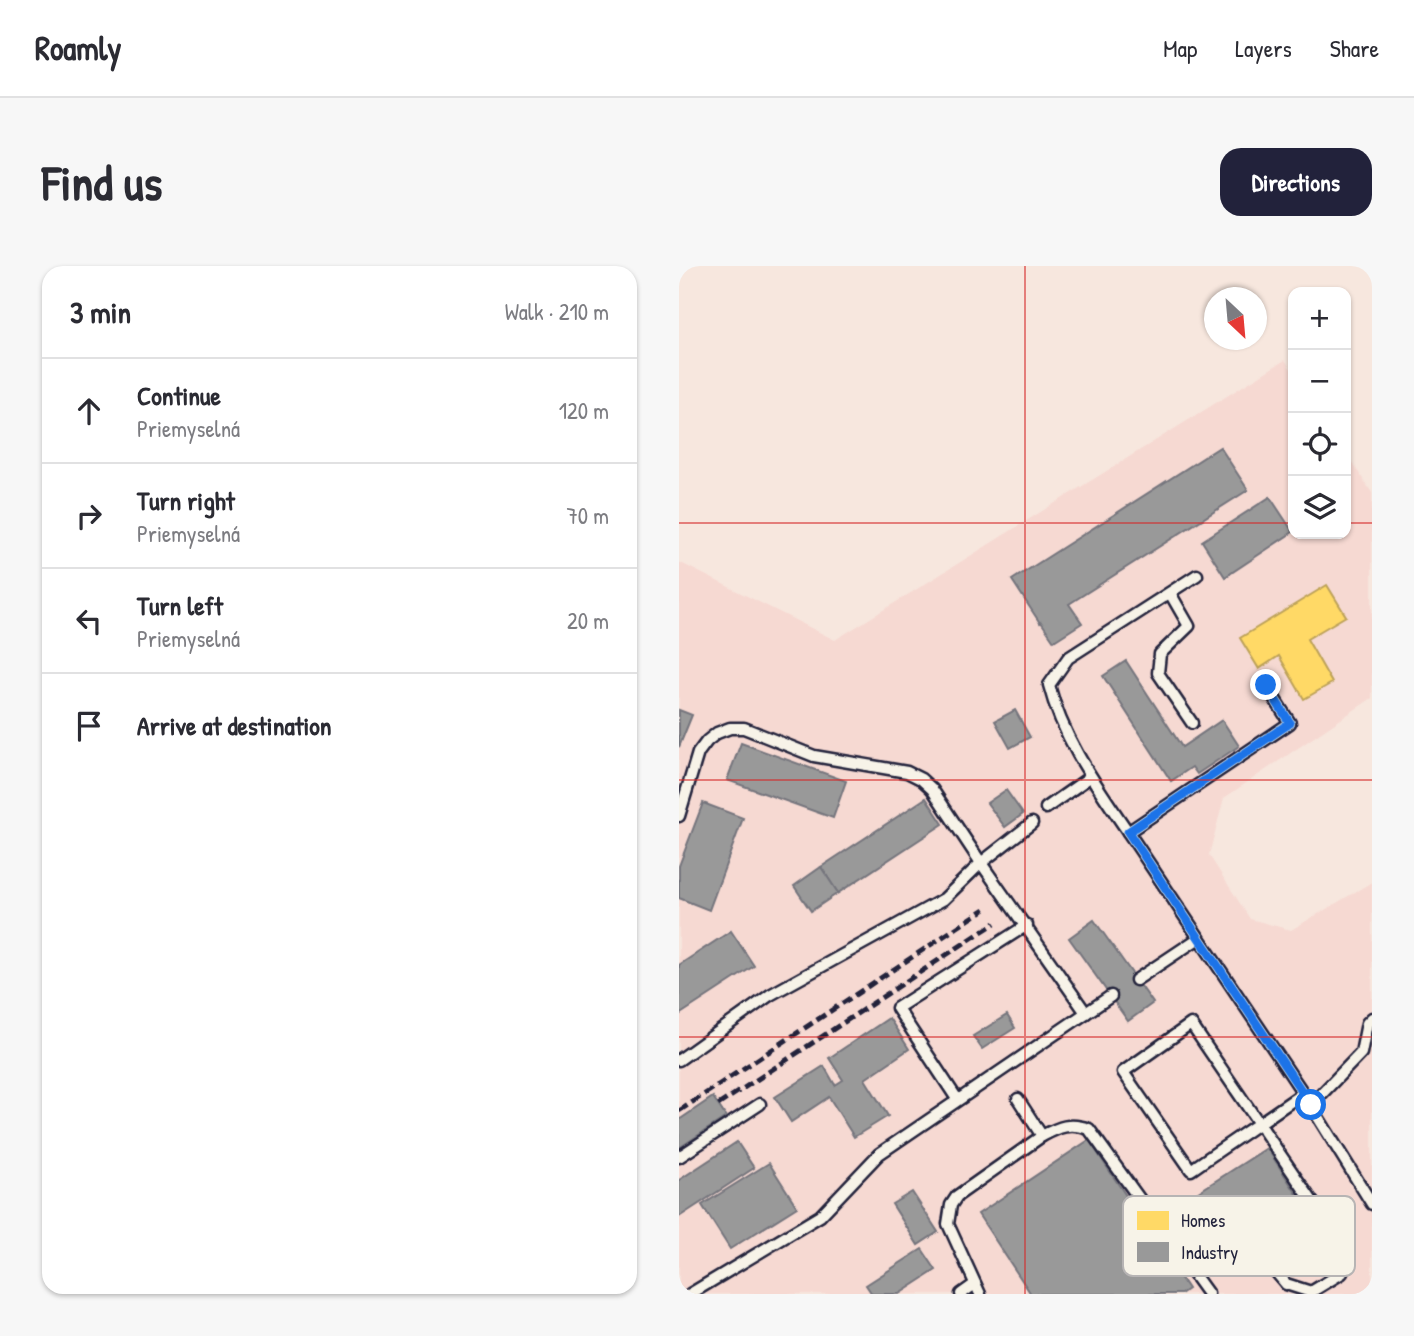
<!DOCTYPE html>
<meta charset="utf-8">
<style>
body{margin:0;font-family:"Patrick Hand",sans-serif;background:#f7f7f7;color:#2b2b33}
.controls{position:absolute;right:21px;top:21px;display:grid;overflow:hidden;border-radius:14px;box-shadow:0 2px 5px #0004}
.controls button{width:63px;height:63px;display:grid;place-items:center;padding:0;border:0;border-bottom:2px solid #e1e1e2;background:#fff;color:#2b2b33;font:35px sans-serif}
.compass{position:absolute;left:525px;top:21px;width:63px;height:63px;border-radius:50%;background:#fff;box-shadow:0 2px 5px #0004;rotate:154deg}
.stop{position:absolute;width:21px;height:21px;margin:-16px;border:5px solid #1a73e8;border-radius:50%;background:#fff}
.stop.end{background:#1a73e8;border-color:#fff;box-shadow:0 2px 7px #0008}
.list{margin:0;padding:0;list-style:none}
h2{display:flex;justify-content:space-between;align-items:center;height:91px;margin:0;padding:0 28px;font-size:30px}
h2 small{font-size:23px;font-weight:400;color:#7c7c81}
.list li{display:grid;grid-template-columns:46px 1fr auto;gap:21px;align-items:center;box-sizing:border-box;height:105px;padding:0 28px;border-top:2px solid #e1e1e2}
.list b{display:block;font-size:26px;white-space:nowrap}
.list p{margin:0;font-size:23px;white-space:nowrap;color:#7c7c81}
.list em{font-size:23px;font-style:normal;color:#7c7c81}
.icon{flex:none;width:38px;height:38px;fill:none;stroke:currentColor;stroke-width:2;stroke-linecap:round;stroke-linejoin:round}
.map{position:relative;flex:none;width:693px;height:1028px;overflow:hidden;border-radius:21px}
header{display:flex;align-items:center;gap:42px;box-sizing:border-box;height:98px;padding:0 35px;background:#fff;border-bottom:2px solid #e1e1e2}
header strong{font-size:33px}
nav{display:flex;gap:38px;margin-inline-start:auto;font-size:24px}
.intro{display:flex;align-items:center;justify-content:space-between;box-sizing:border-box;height:168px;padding:0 42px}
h1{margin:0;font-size:49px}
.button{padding:18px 32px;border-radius:21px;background:#22223b;color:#fff;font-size:24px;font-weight:700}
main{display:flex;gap:42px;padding:0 42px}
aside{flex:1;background:#fff;border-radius:21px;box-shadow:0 2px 5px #0004}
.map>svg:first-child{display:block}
.built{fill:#f6d9d2}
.homes{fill:#ffd966;stroke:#bda259;stroke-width:2}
.industry{fill:#999;stroke:#75757d;stroke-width:2}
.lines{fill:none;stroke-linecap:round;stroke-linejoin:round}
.service-casing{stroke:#22223b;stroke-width:15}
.service{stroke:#f7f3e8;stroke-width:10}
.rail{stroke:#22223b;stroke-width:5;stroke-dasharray:10 5;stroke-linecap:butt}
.route{stroke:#1a73e8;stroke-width:9}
.grid{fill:none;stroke:#d62828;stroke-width:2;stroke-opacity:0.55}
.key{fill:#f7f3e8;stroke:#b7b4b4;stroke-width:2}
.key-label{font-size:19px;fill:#22223b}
</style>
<header>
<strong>Roamly</strong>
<nav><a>Map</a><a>Layers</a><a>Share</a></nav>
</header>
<div class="intro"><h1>Find us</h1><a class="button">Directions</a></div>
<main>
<aside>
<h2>3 min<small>Walk · 210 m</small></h2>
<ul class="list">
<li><svg class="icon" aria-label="ahead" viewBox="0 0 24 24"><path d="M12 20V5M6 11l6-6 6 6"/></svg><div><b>Continue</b><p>Priemyselná</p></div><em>120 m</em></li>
<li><svg class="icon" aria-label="right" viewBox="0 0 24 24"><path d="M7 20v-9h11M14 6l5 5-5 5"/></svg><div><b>Turn right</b><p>Priemyselná</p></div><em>70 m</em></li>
<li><svg class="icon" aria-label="left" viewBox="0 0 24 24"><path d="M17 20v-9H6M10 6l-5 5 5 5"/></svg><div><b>Turn left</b><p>Priemyselná</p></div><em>20 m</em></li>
<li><svg class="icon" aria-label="arrive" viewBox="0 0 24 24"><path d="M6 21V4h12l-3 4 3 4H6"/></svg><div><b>Arrive at destination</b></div></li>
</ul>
</aside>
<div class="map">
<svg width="693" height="1028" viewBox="0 0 693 1028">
<rect width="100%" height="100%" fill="#f7e7de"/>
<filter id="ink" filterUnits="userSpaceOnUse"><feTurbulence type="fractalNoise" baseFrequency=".0143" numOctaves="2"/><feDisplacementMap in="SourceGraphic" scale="14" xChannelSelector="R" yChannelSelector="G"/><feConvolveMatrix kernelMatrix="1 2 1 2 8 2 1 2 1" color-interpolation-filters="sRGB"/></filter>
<g filter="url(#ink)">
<!-- built -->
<polygon class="built" points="606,94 614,106 614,268 667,268 667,187 693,227 693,432 545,532 530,589 571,653 612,664 693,616 693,1028 0,1028 0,296 156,374"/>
<!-- homes -->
<polygon class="homes" points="648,319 667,350 628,373 653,417 625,433 600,390 580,403 561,372"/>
<!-- industry -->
<g class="industry">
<polygon points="541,181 569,224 390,338 403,357 375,375 362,356 361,357 333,314"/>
<polygon points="591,231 614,266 546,311 523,275"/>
<polygon points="447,395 503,481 543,454 560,480 518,508 513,501 492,515 424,410"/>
<polygon points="0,444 13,449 0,481"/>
<polygon points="336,444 351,471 331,482 316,455"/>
<polygon points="62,477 167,515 154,552 48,514"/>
<polygon points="327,524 344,548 326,561 308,537"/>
<polygon points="247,532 264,558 159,627 142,601"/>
<polygon points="24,537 64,552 30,644 0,632 0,600"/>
<polygon points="142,601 159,627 132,645 115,620"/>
<polygon points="415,654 474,737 449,755 390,672"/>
<polygon points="52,665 75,700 0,749 0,699"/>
<polygon points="328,749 336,762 303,783 294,770"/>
<polygon points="210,752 230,783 186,813 209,850 175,871 150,831 112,856 96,831 145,800 156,819 164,814 150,792"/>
<polygon points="34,831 47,851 0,882 0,854"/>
<polygon points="410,874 509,1023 502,1028 352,1028 299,948"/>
<polygon points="58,876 75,902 0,951 0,914"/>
<polygon points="588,882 627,942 620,946 630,961 585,990 575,975 552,990 513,930"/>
<polygon points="90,897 118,941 51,983 23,939"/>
<polygon points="233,926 259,966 239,979 213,938"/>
<polygon points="243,983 257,1004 220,1028 193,1028 187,1019"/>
</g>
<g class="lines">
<!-- service casing -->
<g class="service-casing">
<g id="service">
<polyline points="491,327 510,360 481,388 479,407 513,457"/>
<polyline points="587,419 611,457 449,566 624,827 693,938"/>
<polyline points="367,542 411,511"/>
<polyline points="0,550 19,487 28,475 38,467 51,462 65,462 135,490 228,506 242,513 253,523 302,597 407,747 200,888 141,950 11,1028"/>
<path d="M 449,566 C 418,520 384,474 370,419 L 389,392 L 518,309"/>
<polyline points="457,714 520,672"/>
<polyline points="407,747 432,730"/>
<polyline points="0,794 91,729 265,633 302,597 353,557"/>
<polyline points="278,833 218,742 348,659"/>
<polyline points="632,839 682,787 688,757 693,752"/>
<path d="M 363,870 C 380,861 391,856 410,863 L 529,1028"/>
<polyline points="0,891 81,838"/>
<path d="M 564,986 L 592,1000 L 607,1018 L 632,1026 L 663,1007 L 647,982 L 648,957 L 512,758 L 444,806 L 512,904 C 549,878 587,853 624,827"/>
<polyline points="282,1028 296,1018"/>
<polyline points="301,1028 269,958 272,939 278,930 363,870 339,833"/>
</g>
</g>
<!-- service -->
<use href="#service" class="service"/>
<!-- rail -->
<g class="rail">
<polyline points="39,839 316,657"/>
<polyline points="0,845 306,643"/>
</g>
</g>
</g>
<g class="lines" filter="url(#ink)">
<!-- route -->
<polyline class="route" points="587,419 611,457 449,566 632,839"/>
</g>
<!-- grid -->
<path class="grid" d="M 346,0 L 346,1028M 0,257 L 614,257M 667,257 L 693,257M 0,514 L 693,514M 0,771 L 693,771"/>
<!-- legend -->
<rect x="444" y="930" width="232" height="80" rx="10" class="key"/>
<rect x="458" y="945" width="32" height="19" fill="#ffd966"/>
<rect x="458" y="976" width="32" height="20" fill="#999"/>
<g class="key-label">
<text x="502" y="961">Homes</text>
<text x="502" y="993">Industry</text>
</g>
</svg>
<div class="controls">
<button>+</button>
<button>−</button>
<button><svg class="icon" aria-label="locate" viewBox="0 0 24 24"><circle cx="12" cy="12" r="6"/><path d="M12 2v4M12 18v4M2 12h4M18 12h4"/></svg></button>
<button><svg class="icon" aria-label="layers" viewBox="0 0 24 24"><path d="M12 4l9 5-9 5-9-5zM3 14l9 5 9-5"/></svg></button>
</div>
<svg class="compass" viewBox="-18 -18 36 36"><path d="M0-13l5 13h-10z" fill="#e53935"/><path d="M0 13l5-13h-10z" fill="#7c7c81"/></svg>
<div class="stop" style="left:632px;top:839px"></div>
<div class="stop end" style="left:587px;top:419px"></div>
</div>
</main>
